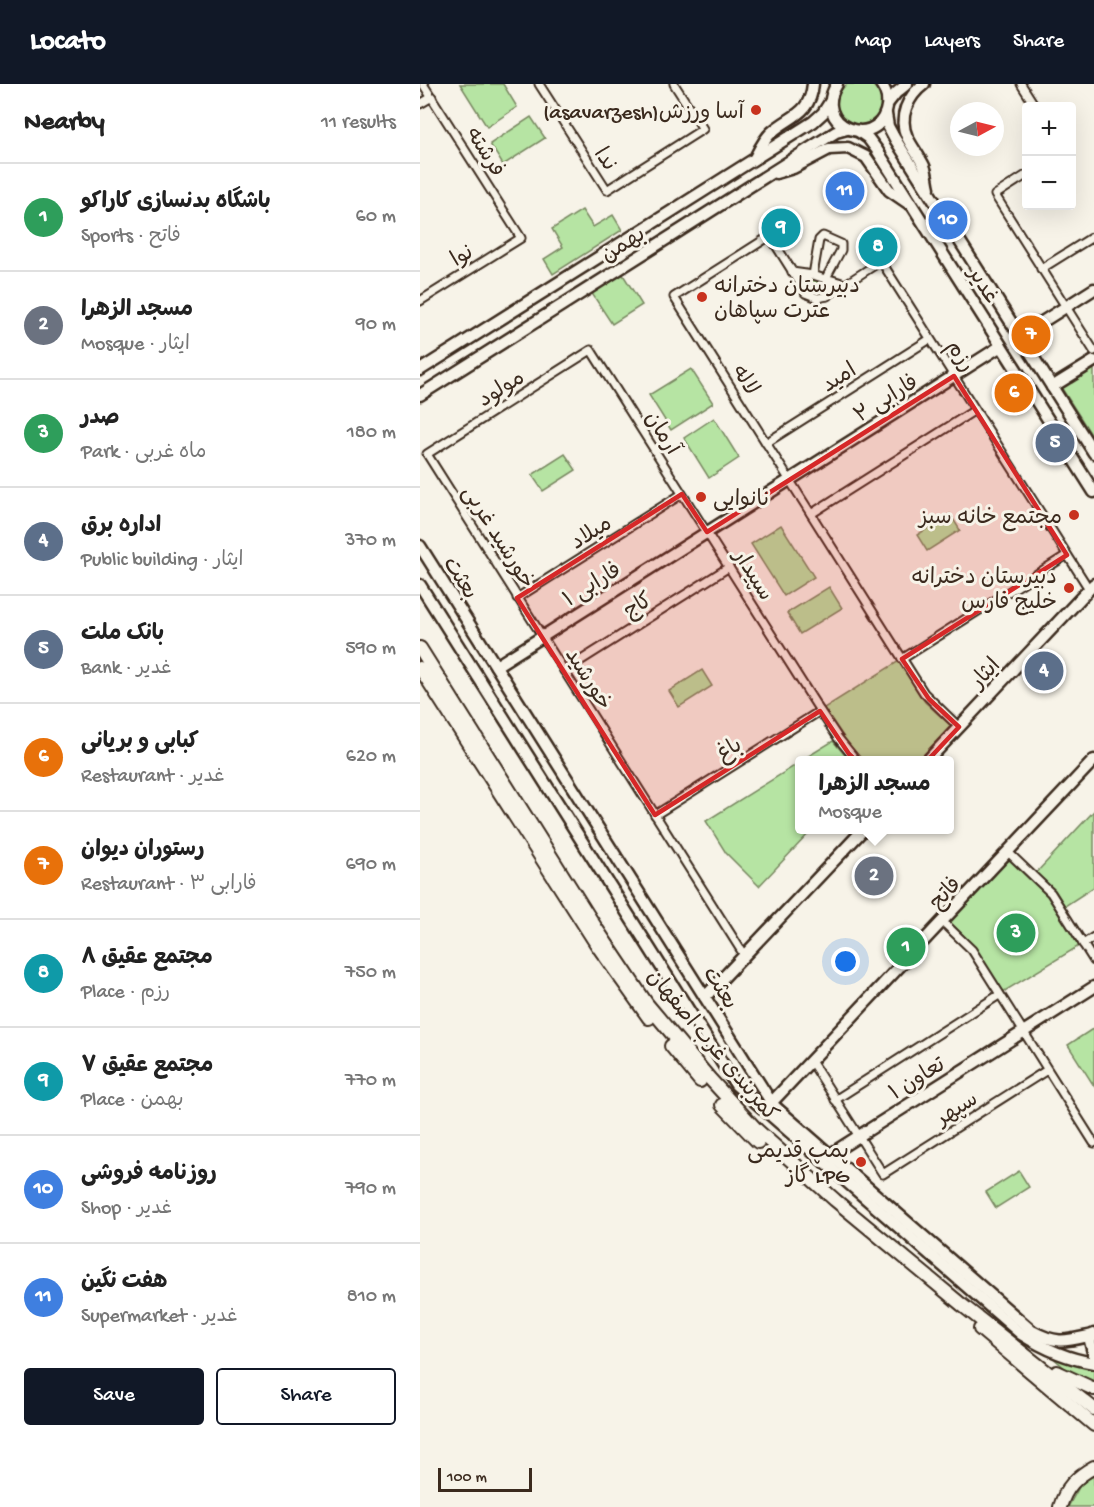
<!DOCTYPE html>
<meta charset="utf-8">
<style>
body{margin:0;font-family:"Gochi Hand","Playpen Sans Arabic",sans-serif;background:#f2f2f2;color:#222}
.controls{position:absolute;right:18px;top:18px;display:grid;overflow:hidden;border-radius:6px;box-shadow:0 6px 24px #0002}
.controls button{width:54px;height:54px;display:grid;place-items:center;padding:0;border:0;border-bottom:2px solid #e0e0e0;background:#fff;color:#222;font:30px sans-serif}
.compass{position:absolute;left:530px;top:18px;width:54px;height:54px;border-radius:50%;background:#fff;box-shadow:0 6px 24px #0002;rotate:83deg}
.scale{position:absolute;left:18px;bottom:15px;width:94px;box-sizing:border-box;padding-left:6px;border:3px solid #3b2a1e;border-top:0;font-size:16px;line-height:21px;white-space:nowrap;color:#3b2a1e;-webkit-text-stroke:4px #f7f3e8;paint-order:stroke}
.you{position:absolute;left:426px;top:878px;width:21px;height:21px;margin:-15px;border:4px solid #fff;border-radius:50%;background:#1a73e8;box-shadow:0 0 0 9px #1a73e833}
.badge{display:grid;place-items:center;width:39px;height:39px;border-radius:50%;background:#111827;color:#fff;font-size:20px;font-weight:700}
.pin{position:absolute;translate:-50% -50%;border:3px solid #fff;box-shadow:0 2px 6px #0006}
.popup{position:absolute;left:375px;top:672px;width:159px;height:78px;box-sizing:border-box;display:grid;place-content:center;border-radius:6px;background:#fff;filter:drop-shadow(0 2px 4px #0005);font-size:20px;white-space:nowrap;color:#767676}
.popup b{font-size:22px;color:#222}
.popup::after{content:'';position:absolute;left:50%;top:100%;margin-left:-12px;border:12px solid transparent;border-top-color:#fff}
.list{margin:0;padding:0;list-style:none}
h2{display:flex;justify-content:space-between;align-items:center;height:78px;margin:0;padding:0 24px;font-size:26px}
h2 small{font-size:20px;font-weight:400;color:#767676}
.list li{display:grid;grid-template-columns:39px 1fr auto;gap:18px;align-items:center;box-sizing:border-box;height:108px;padding:0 24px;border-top:2px solid #e0e0e0}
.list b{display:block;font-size:22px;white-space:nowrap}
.list p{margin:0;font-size:20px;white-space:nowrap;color:#767676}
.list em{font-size:20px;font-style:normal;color:#767676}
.actions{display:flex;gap:12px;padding:18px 24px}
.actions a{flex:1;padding:14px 0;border:2px solid #111827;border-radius:6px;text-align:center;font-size:21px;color:#111827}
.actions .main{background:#111827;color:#fff}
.map{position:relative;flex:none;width:674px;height:1423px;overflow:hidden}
header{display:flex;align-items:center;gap:36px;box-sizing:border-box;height:84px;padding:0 30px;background:#111827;color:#fff}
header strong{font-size:28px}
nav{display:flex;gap:33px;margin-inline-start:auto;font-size:21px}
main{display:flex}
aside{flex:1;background:#fff}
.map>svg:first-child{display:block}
.green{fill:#b6e4a3;stroke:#788760;stroke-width:1.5}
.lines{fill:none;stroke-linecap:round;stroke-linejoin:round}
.street-casing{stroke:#3b2a1e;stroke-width:11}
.secondary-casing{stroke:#3b2a1e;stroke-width:15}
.highway-casing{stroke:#3b2a1e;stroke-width:16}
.street{stroke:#f7f3e8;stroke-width:7}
.secondary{stroke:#f7f3e8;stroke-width:10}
.highway{stroke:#f7f3e8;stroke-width:12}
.marked{fill:#d62828;fill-opacity:0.2;stroke:#d62828;stroke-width:4.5;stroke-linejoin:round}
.poi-dot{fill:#c8321e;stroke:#f7f3e8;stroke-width:2}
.labels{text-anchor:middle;stroke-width:6;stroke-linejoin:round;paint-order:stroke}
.poi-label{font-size:22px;fill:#3b2a1e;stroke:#f7f3e8;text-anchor:end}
.street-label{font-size:22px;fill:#3b2a1e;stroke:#f7f3e8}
</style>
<header>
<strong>Locato</strong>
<nav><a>Map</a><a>Layers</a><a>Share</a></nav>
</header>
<main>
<aside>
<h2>Nearby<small>11 results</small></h2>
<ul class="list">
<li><span class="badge" style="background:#2e9e5b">1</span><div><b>باشگاه بدنسازی کاراکو</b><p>Sports · فاتح</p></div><em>60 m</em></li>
<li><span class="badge" style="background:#6b7280">2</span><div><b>مسجد الزهرا</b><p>Mosque · ایثار</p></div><em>90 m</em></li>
<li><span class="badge" style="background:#2e9e5b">3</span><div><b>صدر</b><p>Park · ماه غربی</p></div><em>180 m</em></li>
<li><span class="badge" style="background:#5c6f8a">4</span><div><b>اداره برق</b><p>Public building · ایثار</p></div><em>370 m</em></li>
<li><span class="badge" style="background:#5c6f8a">5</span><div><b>بانک ملت</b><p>Bank · غدیر</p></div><em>590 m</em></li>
<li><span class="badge" style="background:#e8710a">6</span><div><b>کبابی و بریانی</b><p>Restaurant · غدیر</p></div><em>620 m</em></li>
<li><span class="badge" style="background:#e8710a">7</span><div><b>رستوران دیوان</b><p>Restaurant · فارابی ۳</p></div><em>690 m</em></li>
<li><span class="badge" style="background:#0f9aa8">8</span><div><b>مجتمع عقیق ۸</b><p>Place · رزم</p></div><em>750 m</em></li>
<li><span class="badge" style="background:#0f9aa8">9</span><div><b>مجتمع عقیق ۷</b><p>Place · بهمن</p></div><em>770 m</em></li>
<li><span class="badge" style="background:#3f7fe0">10</span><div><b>روزنامه فروشی</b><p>Shop · غدیر</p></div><em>790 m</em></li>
<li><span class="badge" style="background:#3f7fe0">11</span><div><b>هفت نگین</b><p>Supermarket · غدیر</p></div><em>810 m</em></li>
</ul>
<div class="actions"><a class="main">Save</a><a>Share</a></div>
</aside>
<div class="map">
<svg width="674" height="1423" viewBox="0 0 674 1423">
<rect width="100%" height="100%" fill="#f7f3e8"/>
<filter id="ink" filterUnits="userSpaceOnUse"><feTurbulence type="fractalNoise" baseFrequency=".0167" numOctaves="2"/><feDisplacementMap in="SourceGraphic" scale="12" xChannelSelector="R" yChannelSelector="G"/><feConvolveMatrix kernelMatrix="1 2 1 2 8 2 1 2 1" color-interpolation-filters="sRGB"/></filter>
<g filter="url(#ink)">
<!-- green -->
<g class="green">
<polygon points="40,0 83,0 97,23 67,43"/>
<path d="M 427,0 L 451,0 C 485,27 429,62 418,25 C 415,15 420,6 427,0 Z"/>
<polygon points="111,33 125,54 83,81 70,60"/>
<polygon points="162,126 173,143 193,131 202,146 133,190 124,175 143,163 132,145"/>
<polygon points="202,189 222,221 192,240 171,208"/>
<polygon points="393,195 405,199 407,205 405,209 398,210 388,206 387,198"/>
<polygon points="271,285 293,319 251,346 229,311"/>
<polygon points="674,285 674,355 639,300 649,294 652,299"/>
<polygon points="294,334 319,374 289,394 264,354"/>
<polygon points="145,370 156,386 123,407 112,391"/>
<polygon points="530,430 540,446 507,467 497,451"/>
<polygon points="361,441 394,493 364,512 331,460"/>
<polygon points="409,503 422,524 380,550 367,529"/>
<polygon points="479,577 505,618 532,643 500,676 443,676 433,667 404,624"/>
<polygon points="282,586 292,602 259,623 249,607"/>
<polygon points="413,657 429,676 382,676"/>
<polygon points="379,679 379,746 392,746 339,802 306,769 286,737"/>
<polygon points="674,727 674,803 645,822 635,806 616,789"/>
<polygon points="587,774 627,812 659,862 583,908 555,863 528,836"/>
<polygon points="674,944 674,1002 648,961"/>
<polygon points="599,1087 609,1103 576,1124 566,1108"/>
<polygon points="631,1272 674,1285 674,1298 654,1292"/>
<polygon points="674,1392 674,1423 648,1423 662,1398"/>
</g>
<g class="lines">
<!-- street casing -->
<g class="street-casing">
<g id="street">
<polyline points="119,0 187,106 283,45 254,0"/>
<polyline points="601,0 615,22"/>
<polyline points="0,20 12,13"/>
<polyline points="606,91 575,111 674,267"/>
<polyline points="621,185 674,152"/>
<polyline points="372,188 393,191 399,156 403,152 421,160 421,166 406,194 425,200"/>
<polygon points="393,191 408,196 411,206 407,212 398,214 385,209 383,199 386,193"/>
<polyline points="384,206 350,152 254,213 504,609 539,643"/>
<polyline points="407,212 461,177 669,505"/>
<polyline points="0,217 101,154 3,0"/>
<polyline points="346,359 510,255"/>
<polyline points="391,430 555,326"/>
<polyline points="97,514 262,410"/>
<polyline points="482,575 647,471"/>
<polyline points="144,587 309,483"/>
<polyline points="235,731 400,627"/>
<polyline points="588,768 631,809 674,877"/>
<polyline points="522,837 552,866 674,1059"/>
<polyline points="663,860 674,853"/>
<polyline points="324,871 7,370 171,266 400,627 418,654 436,676"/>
<polyline points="391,977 463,1090 627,986"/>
<polyline points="415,1016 579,911"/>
</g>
</g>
<!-- secondary casing -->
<g class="secondary-casing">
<g id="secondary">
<path d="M 417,0 C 391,41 454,67 466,27 C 469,17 467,8 461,0"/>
<path d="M 504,0 C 488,12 478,33 487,53 C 492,63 499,72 504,82 C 507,88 507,97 509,104"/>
<polyline points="468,19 476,9 487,0"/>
<polyline points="466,30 468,42 475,55 674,369"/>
<polyline points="438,47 448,54 457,66 674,408"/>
<path d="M 336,72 C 340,64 345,54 352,48 C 371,31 390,31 393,0"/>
<polyline points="356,89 373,84 409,65 428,64 446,73 469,106 488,119"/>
<polyline points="600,252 674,205"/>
<polyline points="0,286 393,38 403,29 410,18"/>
<polyline points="632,303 674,277"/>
<polyline points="0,311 403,56 416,48 427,45"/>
<path d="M 0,462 L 353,1021 L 612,1247 C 638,1261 646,1257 673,1251"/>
<path d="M 0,501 L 316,1001 L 601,1250 C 623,1264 648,1275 674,1279"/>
<polyline points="76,582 581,262"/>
<polyline points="508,676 674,500"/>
<polyline points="285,913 443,746"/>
<polyline points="352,1018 674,676"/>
<polyline points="409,1071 674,903"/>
<polyline points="674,1250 670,1257 674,1272"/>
</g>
</g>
<!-- highway casing -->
<g class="highway-casing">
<g id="highway">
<polyline points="0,564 176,844 227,920 290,995 337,1046 415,1116 542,1221 674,1325"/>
<polyline points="0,584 177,861 229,934"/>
<polyline points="251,962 280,997"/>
<polyline points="302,1021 338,1058"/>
<polyline points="560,1245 674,1341"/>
<polyline points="637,1288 674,1305"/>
<path d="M 640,1423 C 646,1403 656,1393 674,1383"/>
</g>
</g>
<!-- street -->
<use href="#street" class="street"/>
<!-- secondary -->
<use href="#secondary" class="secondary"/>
<!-- highway -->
<use href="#highway" class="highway"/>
</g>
</g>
<!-- marked area -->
<path class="marked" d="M 534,292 L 647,471 L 482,575 L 509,615 L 539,643 L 474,712 L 429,670 L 400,627 L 235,731 L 97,514 L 262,410 L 287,448 Z"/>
<!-- markers -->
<g class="poi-dot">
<circle cx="336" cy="26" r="6"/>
<circle cx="282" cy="213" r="6"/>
<circle cx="281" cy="413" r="6"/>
<circle cx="654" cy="431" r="6"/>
<circle cx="649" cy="504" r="6"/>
<circle cx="441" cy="1078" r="6"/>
</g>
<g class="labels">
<!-- poi labels -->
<g class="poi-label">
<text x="324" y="34">(asavarzesh)آسا ورزش</text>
<text x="294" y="208" text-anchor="start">دبیرستان دخترانه<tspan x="294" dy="25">عترت سپاهان</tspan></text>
<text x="293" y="421" text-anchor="start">نانوایی</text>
<text x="642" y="439">مجتمع خانه سبز</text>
<text x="637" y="499">دبیرستان دخترانه<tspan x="637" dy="25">خلیج فارس</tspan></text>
<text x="429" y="1073">پمپ قدیمی<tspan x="429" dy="25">گاز LPG</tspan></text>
</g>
<!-- street labels -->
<g class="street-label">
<text transform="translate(67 67) rotate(58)" y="8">فرشته</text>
<text transform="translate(187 74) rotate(57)" y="8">ندا</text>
<text transform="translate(202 159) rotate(-32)" y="8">بهمن</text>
<text transform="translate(41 170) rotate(-32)" y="8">نوا</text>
<text transform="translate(565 200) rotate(58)" y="8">غدیر</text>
<text transform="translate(542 271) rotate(57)" y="8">رزم</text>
<text transform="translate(418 292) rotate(-32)" y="8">امید</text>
<text transform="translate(327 295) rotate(58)" y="8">لاله</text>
<text transform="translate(80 303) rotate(-32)" y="8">مولود</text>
<text transform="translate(465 313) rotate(-32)" y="8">فارابی ۲</text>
<text transform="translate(244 348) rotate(58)" y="8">آرمان</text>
<text transform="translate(170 447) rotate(-32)" y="8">میلاد</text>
<text transform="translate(80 452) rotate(58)" y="8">خورشید غربی</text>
<text transform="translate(335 490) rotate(58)" y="8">سپیدار</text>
<text transform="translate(42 493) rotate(58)" y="8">بعثت</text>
<text transform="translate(171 499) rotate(-32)" y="8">فارابی ۱</text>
<text transform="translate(217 520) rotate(-32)" y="8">کاج</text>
<text transform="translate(564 588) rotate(-47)" y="8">ایثار</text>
<text transform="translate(170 594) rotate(58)" y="8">خورشید</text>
<text transform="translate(308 664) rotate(-32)" y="8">باغ</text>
<text transform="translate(524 808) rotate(-47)" y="8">فاتح</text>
<text transform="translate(302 903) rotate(58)" y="8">بعثت</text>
<text transform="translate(294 960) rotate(50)" y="8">کمربندی غرب اصفهان</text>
<text transform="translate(496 993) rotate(-32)" y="8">تعاون ۱</text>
<text transform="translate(536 1023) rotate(-32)" y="8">سپهر</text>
</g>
</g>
</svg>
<div class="controls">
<button>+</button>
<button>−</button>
</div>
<svg class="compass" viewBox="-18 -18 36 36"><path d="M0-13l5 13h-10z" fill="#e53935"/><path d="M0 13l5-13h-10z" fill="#767676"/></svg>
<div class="scale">100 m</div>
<div class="you"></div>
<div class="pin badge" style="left:486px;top:863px;background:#2e9e5b">1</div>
<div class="pin badge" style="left:454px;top:792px;background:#6b7280">2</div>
<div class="popup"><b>مسجد الزهرا</b>Mosque</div>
<div class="pin badge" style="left:596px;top:849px;background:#2e9e5b">3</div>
<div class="pin badge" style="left:624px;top:587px;background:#5c6f8a">4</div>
<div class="pin badge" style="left:635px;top:359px;background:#5c6f8a">5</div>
<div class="pin badge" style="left:594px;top:309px;background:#e8710a">6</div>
<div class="pin badge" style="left:611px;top:251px;background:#e8710a">7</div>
<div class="pin badge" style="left:458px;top:163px;background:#0f9aa8">8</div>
<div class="pin badge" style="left:361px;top:144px;background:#0f9aa8">9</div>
<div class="pin badge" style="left:528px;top:136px;background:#3f7fe0">10</div>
<div class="pin badge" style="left:425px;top:107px;background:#3f7fe0">11</div>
</div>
</main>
